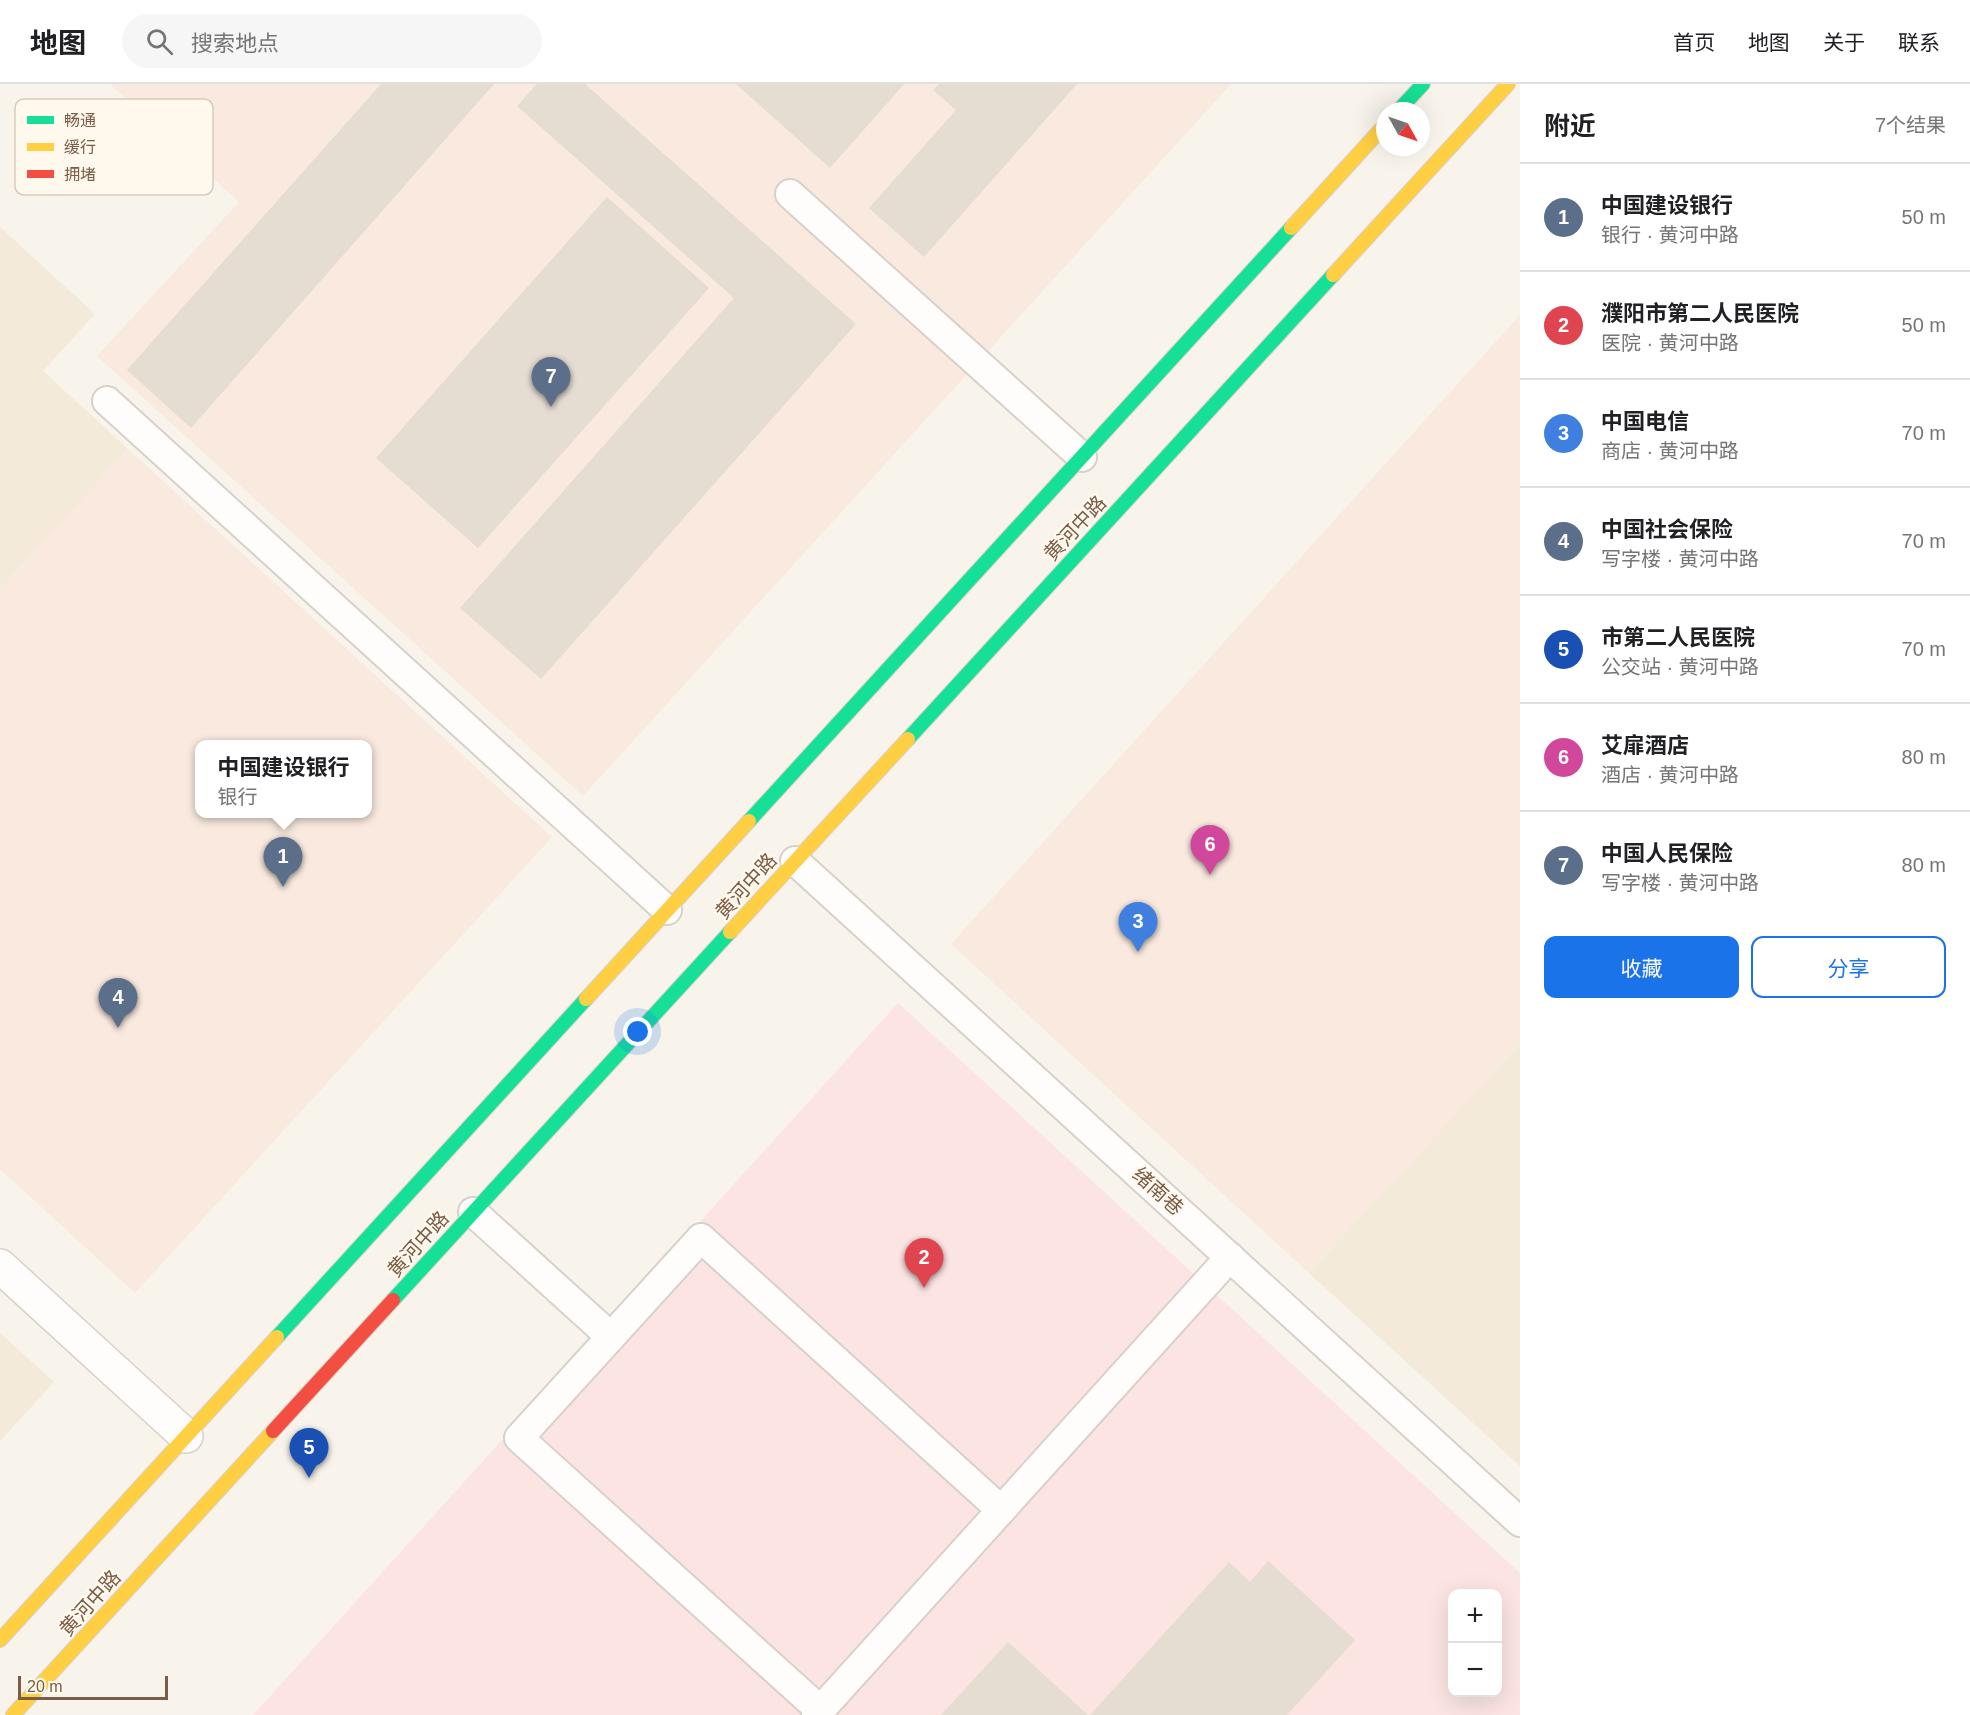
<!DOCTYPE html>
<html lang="zh">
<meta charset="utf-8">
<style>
body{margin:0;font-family:Helvetica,"Noto Sans SC",sans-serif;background:#f6f6f6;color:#202124}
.controls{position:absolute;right:18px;bottom:18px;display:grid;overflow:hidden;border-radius:12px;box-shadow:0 6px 24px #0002}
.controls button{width:54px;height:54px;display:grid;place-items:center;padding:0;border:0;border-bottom:2px solid #e0e0e0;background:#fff;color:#202124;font:30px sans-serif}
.compass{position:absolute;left:1376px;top:18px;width:54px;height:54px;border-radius:50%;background:#fff;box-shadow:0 6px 24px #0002;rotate:130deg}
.scale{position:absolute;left:18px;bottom:15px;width:150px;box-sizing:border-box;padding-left:6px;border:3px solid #7a5c47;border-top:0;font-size:16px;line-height:21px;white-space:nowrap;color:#7a5c47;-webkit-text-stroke:4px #fff9ed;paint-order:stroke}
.you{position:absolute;left:638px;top:948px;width:21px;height:21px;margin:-15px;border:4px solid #fff;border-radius:50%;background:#1a73e8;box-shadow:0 0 0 9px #1a73e833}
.badge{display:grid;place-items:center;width:39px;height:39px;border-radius:50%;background:#1a73e8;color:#fff;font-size:20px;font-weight:700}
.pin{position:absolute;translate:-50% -50px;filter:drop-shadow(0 2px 3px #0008)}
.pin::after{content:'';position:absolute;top:32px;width:21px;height:18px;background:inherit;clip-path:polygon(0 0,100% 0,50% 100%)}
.popup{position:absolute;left:195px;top:656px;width:177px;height:78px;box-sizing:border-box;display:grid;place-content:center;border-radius:12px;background:#fff;filter:drop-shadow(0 2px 4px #0005);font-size:20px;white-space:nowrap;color:#757577}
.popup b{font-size:22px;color:#202124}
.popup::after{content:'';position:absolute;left:50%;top:100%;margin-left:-12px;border:12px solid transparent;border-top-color:#fff}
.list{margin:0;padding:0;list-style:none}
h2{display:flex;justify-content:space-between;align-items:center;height:78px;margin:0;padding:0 24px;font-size:26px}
h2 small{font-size:20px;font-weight:400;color:#757577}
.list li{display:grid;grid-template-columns:39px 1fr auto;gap:18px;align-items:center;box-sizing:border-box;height:108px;padding:0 24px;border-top:2px solid #e0e0e0}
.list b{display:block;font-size:22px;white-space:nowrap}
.list p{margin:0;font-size:20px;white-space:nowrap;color:#757577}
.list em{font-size:20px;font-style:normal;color:#757577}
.actions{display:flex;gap:12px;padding:18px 24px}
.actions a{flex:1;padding:14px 0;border:2px solid #1a73e8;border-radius:12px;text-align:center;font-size:21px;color:#1a73e8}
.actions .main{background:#1a73e8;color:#fff}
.icon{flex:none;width:33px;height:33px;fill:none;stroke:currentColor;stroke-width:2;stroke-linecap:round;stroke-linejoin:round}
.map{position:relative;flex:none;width:1520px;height:1631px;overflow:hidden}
header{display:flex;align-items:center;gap:36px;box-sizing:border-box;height:84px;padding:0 30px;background:#fff;border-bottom:2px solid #e0e0e0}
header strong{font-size:28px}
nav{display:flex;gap:33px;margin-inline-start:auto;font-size:21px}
.search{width:420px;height:54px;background:#f6f6f6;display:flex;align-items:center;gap:15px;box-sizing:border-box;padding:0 21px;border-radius:33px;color:#757577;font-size:22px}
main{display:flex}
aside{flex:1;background:#fff}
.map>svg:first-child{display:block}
.residential{fill:#f4eada}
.commercial{fill:#f9e9de;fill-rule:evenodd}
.medical{fill:#fbe4e2;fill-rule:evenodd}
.building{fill:#e5dcd2}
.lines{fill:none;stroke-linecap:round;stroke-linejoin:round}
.lane-casing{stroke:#d7d1c9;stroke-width:32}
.street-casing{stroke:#d7d1c9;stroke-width:36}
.fast-casing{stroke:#dad1c8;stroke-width:16}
.slow-casing{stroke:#dad1c8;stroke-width:16}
.jam-casing{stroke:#dad1c8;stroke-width:16}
.lane{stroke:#fefdfc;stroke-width:28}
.street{stroke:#fefdfc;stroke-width:33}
.fast{stroke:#16e098;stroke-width:14}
.slow{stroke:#ffcf43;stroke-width:14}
.jam{stroke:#f24e42;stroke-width:14}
.labels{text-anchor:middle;stroke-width:4.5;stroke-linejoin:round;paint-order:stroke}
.street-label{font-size:20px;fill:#7a5c47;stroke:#fff9ed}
.key{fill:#fff9ed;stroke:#d7cabb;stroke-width:1.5}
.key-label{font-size:16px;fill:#7a5c47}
</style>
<header>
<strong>地图</strong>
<div class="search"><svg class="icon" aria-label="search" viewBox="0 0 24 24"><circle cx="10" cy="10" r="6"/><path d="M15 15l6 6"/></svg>搜索地点</div>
<nav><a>首页</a><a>地图</a><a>关于</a><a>联系</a></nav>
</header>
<main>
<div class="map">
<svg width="1520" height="1631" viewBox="0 0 1520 1631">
<rect width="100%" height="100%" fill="#f8f4eb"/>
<!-- residential -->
<g class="residential">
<polygon points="0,143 95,230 43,287 128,365 0,505"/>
<polygon points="1520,960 1520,1382 1309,1189"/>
<polygon points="0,1249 54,1298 0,1357"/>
</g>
<!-- commercial -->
<g class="commercial">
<polygon points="110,0 1231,0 583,712 97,272 239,118"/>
<polygon points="1520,231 1520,960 1309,1189 951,860"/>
<path d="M 128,365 L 552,753 L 135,1209 L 0,1085 L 0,505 ZM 199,660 L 367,660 L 367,730 L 199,730 Z"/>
</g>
<!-- medical -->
<path class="medical" d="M 898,919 L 1520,1489 L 1520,1631 L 253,1631 ZM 1452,1510 L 1498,1510 L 1498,1608 L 1452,1608 Z"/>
<!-- building -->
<g class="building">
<polygon points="381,0 494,0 191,344 127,286"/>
<polygon points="537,0 585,0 856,240 541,595 460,524 734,214 517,22"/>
<polygon points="736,0 904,0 830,84"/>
<polygon points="939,0 1077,0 924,173 869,124 956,26 933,6"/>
<polygon points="607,113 709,204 478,464 376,374"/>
<polygon points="1268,1477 1355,1556 1287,1631 1090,1631 1229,1478 1250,1498"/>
<polygon points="1008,1558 1088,1631 941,1631"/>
</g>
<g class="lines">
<!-- lane casing -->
<g class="lane-casing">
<g id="lane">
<polyline points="790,110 1082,373"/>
<polyline points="107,317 667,826"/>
<polyline points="795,777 1520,1438"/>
<polyline points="473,1128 611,1253"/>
<polyline points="820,1626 519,1354 701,1154 1001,1426"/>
<polyline points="816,1631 1230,1173"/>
</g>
</g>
<!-- street casing -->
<g class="street-casing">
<polyline id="street" points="0,1182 186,1352"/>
</g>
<!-- fast casing -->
<g class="fast-casing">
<g id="fast">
<polyline points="1398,27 1423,0"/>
<polyline points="908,655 1333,191"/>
<polyline points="749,737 1291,144"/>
<polyline points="393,1216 730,848"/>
<polyline points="277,1253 586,915"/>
</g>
</g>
<!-- slow casing -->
<g class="slow-casing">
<g id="slow">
<polyline points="1291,144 1385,41"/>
<polyline points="1333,191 1508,0"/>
<polyline points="730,848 908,655"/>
<polyline points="586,915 749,737"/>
<polyline points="0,1556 277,1253"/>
<polyline points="13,1631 273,1347"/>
</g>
</g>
<!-- jam casing -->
<g class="jam-casing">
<polyline id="jam" points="273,1347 393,1216"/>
</g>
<!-- lane -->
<use href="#lane" class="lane"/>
<!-- street -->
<use href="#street" class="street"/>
<!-- fast -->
<use href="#fast" class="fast"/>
<!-- slow -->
<use href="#slow" class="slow"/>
<!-- jam -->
<use href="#jam" class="jam"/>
</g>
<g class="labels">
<!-- street labels -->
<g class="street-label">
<text transform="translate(1075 444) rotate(-47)" y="7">黄河中路</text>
<text transform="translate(746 802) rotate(-48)" y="7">黄河中路</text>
<text transform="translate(1158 1107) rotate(42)" y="7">绪南巷</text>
<text transform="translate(418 1160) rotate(-48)" y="7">黄河中路</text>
<text transform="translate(90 1519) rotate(-48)" y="7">黄河中路</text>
</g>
</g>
<!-- legend -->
<rect x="15" y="15" width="198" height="96" rx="9" class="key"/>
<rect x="27" y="32" width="27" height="8" fill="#16e098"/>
<rect x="27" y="59" width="27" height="8" fill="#ffcf43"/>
<rect x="27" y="86" width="27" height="8" fill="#f24e42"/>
<g class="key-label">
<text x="64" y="42">畅通</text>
<text x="64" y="69">缓行</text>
<text x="64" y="96">拥堵</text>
</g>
</svg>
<div class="controls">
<button>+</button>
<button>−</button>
</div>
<svg class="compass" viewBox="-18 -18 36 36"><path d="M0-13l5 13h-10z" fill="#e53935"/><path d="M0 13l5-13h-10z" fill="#757577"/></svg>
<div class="scale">20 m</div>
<div class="you"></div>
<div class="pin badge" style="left:283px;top:803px;background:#5c6f8a">1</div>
<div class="popup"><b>中国建设银行</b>银行</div>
<div class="pin badge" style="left:924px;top:1204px;background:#e0444e">2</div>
<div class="pin badge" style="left:1138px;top:868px;background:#3f7fe0">3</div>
<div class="pin badge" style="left:118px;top:944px;background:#5c6f8a">4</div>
<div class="pin badge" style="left:309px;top:1394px;background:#1a4fb4">5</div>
<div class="pin badge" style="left:1210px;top:791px;background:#d1479c">6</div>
<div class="pin badge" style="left:551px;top:323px;background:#5c6f8a">7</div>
</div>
<aside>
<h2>附近<small>7个结果</small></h2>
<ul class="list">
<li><span class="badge" style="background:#5c6f8a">1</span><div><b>中国建设银行</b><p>银行 · 黄河中路</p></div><em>50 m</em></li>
<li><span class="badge" style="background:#e0444e">2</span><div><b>濮阳市第二人民医院</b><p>医院 · 黄河中路</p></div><em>50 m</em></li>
<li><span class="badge" style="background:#3f7fe0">3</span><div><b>中国电信</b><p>商店 · 黄河中路</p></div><em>70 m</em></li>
<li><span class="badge" style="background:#5c6f8a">4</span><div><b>中国社会保险</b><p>写字楼 · 黄河中路</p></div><em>70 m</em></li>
<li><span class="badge" style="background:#1a4fb4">5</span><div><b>市第二人民医院</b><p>公交站 · 黄河中路</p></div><em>70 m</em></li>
<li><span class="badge" style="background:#d1479c">6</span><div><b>艾扉酒店</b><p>酒店 · 黄河中路</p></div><em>80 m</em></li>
<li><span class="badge" style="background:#5c6f8a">7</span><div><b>中国人民保险</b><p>写字楼 · 黄河中路</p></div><em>80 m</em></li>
</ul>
<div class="actions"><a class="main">收藏</a><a>分享</a></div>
</aside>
</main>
